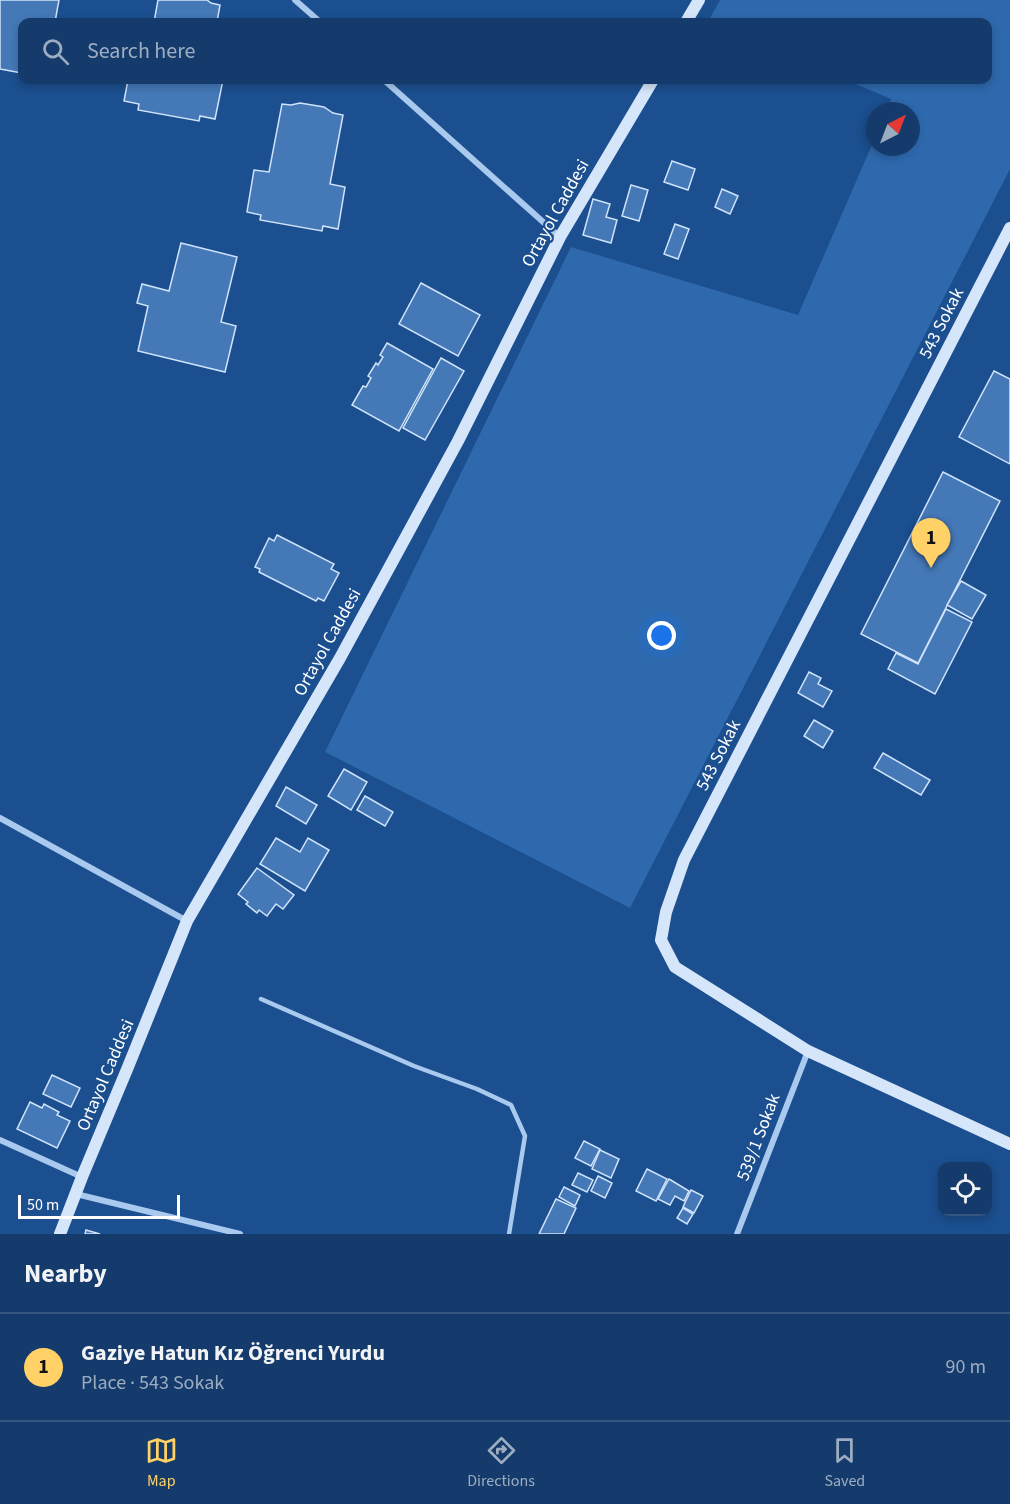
<!DOCTYPE html>
<meta charset="utf-8">
<style>
body{margin:0;font-family:"Source Sans 3",sans-serif;background:#1d4271;color:#f1f3f6}
.controls{position:absolute;right:18px;bottom:18px;display:grid;overflow:hidden;border-radius:12px;box-shadow:0 3px 9px #0003}
.controls button{width:54px;height:54px;display:grid;place-items:center;padding:0;border:0;border-bottom:2px solid #33557e;background:#143b6b;color:#f1f3f6;font:30px sans-serif}
.compass{position:absolute;left:866px;top:102px;width:54px;height:54px;border-radius:50%;background:#143b6b;box-shadow:0 3px 9px #0003;rotate:42deg}
.scale{position:absolute;left:18px;bottom:15px;width:162px;box-sizing:border-box;padding-left:6px;border:3px solid #fff;border-top:0;font-size:16px;line-height:21px;white-space:nowrap;color:#fff;-webkit-text-stroke:4px #1b4f8f;paint-order:stroke}
.you{position:absolute;left:662px;top:636px;width:21px;height:21px;margin:-15px;border:4px solid #fff;border-radius:50%;background:#1a73e8;box-shadow:0 0 0 9px #1a73e833}
.badge{display:grid;place-items:center;width:39px;height:39px;border-radius:50%;background:#ffd166;color:#111;font-size:20px;font-weight:700}
.pin{position:absolute;translate:-50% -50px;filter:drop-shadow(0 2px 3px #0008)}
.pin::after{content:'';position:absolute;top:32px;width:21px;height:18px;background:inherit;clip-path:polygon(0 0,100% 0,50% 100%)}
.list{margin:0;padding:0;list-style:none}
h2{display:flex;justify-content:space-between;align-items:center;height:78px;margin:0;padding:0 24px;font-size:26px}
h2 small{font-size:20px;font-weight:400;color:#9dadc1}
.list li{display:grid;grid-template-columns:39px 1fr auto;gap:18px;align-items:center;box-sizing:border-box;height:108px;padding:0 24px;border-top:2px solid #33557e}
.list b{display:block;font-size:22px;white-space:nowrap}
.list p{margin:0;font-size:20px;white-space:nowrap;color:#9dadc1}
.list em{font-size:20px;font-style:normal;color:#9dadc1}
.icon{flex:none;width:33px;height:33px;fill:none;stroke:currentColor;stroke-width:2;stroke-linecap:round;stroke-linejoin:round}
.map{position:relative;flex:none;width:1010px;height:1234px;overflow:hidden}
.search{position:absolute;background:#143b6b;box-shadow:0 3px 9px #0003;left:18px;right:18px;top:18px;height:66px;display:flex;align-items:center;gap:15px;box-sizing:border-box;padding:0 21px;border-radius:12px;color:#9dadc1;font-size:22px}
.sheet{height:186px;background:#143b6b}
nav{display:flex;justify-content:space-around;align-items:center;box-sizing:border-box;height:84px;border-top:2px solid #33557e;background:#143b6b;font-size:16px;color:#9dadc1}
nav a{display:grid;justify-items:center;gap:3px}
nav .on{color:#ffd166}
.map>svg:first-child{display:block}
.green{fill:#2e69ad}
.building{fill:#4478b7;stroke:#cfe3fa;stroke-width:1.5}
.lines{fill:none;stroke-linecap:round;stroke-linejoin:round}
.lane{stroke:#a9c9ee;stroke-width:4.5}
.street{stroke:#a9c9ee;stroke-width:6}
.secondary{stroke:#d6e6fa;stroke-width:12}
.labels{text-anchor:middle;stroke-width:4.5;stroke-linejoin:round;paint-order:stroke}
.street-label{font-size:18px;fill:#fff;stroke:#1b4f8f}
</style>
<div class="map">
<svg width="1010" height="1234" viewBox="0 0 1010 1234">
<rect width="100%" height="100%" fill="#1b4f8f"/>
<!-- green -->
<polygon class="green" points="720,0 1010,0 1010,169 630,908 325,752 571,247 798,315 875,138 875,147 911,147 911,111 887,111 891,99 846,80 988,80 988,22 714,22 709,20"/>
<!-- building -->
<g class="building">
<polygon points="0,0 59,0 55,22 22,22 22,73 0,69"/>
<polygon points="158,0 207,0 211,3 220,5 217,22 154,22"/>
<polygon points="128,80 223,80 215,119 200,116 199,121 138,110 139,104 124,101"/>
<polygon points="300,103 324,107 333,113 343,115 330,184 345,187 338,229 323,226 322,231 260,220 261,215 247,212 254,170 269,172 282,104 291,105"/>
<polygon points="672,161 695,169 688,190 664,182"/>
<polygon points="631,185 648,190 639,221 622,216"/>
<polygon points="722,189 738,196 730,214 715,207"/>
<polygon points="593,199 610,204 606,217 617,220 611,243 583,235"/>
<polygon points="675,224 689,229 678,259 664,254"/>
<polygon points="181,243 237,257 221,322 236,326 225,372 138,351 148,306 137,303 142,284 169,291"/>
<polygon points="421,283 480,315 458,356 399,324"/>
<polygon points="387,343 433,369 399,431 352,405 363,386 366,387 371,378 368,376 376,363 378,365 383,357 380,355"/>
<polygon points="441,358 464,371 425,440 403,428"/>
<polygon points="994,371 1010,379 1010,464 959,437"/>
<polygon points="943,472 1000,501 918,663 861,634"/>
<polygon points="277,535 334,564 331,569 339,573 324,601 318,598 316,601 259,572 260,569 255,567 269,538 274,541"/>
<polygon points="961,581 986,595 972,619 947,605"/>
<polygon points="946,609 972,622 935,694 888,669 896,653 918,664"/>
<polygon points="809,672 821,678 818,684 832,691 823,707 798,693"/>
<polygon points="814,720 833,731 823,748 804,736"/>
<polygon points="883,753 930,780 921,795 874,768"/>
<polygon points="344,769 367,782 351,810 328,796"/>
<polygon points="286,787 317,805 306,824 276,806"/>
<polygon points="365,796 393,812 385,826 357,810"/>
<polygon points="276,838 300,852 308,838 329,850 305,891 260,864"/>
<polygon points="257,868 294,895 283,909 276,904 267,916 259,910 257,913 246,904 248,902 238,894"/>
<polygon points="52,1075 80,1088 71,1107 43,1094"/>
<polygon points="30,1102 42,1108 44,1104 59,1112 57,1115 70,1121 57,1148 17,1129"/>
<polygon points="584,1141 600,1149 591,1166 575,1158"/>
<polygon points="600,1150 619,1159 611,1178 592,1169"/>
<polygon points="647,1169 667,1179 656,1201 636,1191"/>
<polygon points="578,1173 593,1180 587,1192 572,1185"/>
<polygon points="598,1176 612,1183 605,1198 591,1191"/>
<polygon points="669,1179 689,1191 684,1201 675,1196 670,1205 658,1199"/>
<polygon points="564,1187 580,1195 575,1206 559,1197"/>
<polygon points="691,1190 703,1196 694,1213 683,1207"/>
<polygon points="556,1199 576,1208 564,1234 539,1234"/>
<polygon points="683,1208 693,1214 687,1224 677,1218"/>
<polygon points="86,1230 100,1234 85,1234"/>
</g>
<g class="lines">
<!-- lane -->
<polyline class="lane" points="261,999 414,1066 477,1089 511,1105 525,1136 509,1234"/>
<!-- street -->
<g class="street">
<polyline points="295,0 320,22"/>
<polyline points="384,80 560,237"/>
<polyline points="0,818 187,921"/>
<polyline points="0,1140 82,1177"/>
<polyline points="76,1194 240,1234"/>
<polyline points="737,1234 808,1051"/>
</g>
<!-- secondary -->
<g class="secondary">
<polyline points="686,22 699,0"/>
<polyline points="1010,228 684,860 666,912 661,940 675,967 808,1051 1010,1144"/>
<polyline points="60,1234 82,1177 128,1067 187,921 340,658 458,441 560,237 653,80"/>
</g>
</g>
<g class="labels">
<!-- street labels -->
<g class="street-label">
<text transform="translate(555 213) rotate(-61)" y="6">Ortayol Caddesi</text>
<text transform="translate(941 323) rotate(-63)" y="6">543 Sokak</text>
<text transform="translate(327 642) rotate(-61)" y="6">Ortayol Caddesi</text>
<text transform="translate(718 755) rotate(-63)" y="6">543 Sokak</text>
<text transform="translate(105 1075) rotate(-67)" y="6">Ortayol Caddesi</text>
<text transform="translate(758 1137) rotate(-69)" y="6">539/1 Sokak</text>
</g>
</g>
</svg>
<div class="controls">
<button><svg class="icon" aria-label="locate" viewBox="0 0 24 24"><circle cx="12" cy="12" r="6"/><path d="M12 2v4M12 18v4M2 12h4M18 12h4"/></svg></button>
</div>
<svg class="compass" viewBox="-18 -18 36 36"><path d="M0-13l5 13h-10z" fill="#e53935"/><path d="M0 13l5-13h-10z" fill="#9dadc1"/></svg>
<div class="scale">50 m</div>
<div class="you"></div>
<div class="pin badge" style="left:931px;top:568px">1</div>
<div class="search"><svg class="icon" aria-label="search" viewBox="0 0 24 24"><circle cx="10" cy="10" r="6"/><path d="M15 15l6 6"/></svg>Search here</div>
</div>
<section class="sheet">
<h2>Nearby<small></small></h2>
<ul class="list">
<li><span class="badge">1</span><div><b>Gaziye Hatun Kız Öğrenci Yurdu</b><p>Place · 543 Sokak</p></div><em>90 m</em></li>
</ul>
</section>
<nav>
<a class="on"><svg class="icon" aria-label="map" viewBox="0 0 24 24"><path d="M3 6l6-2 6 2 6-2v14l-6 2-6-2-6 2zM9 4v14M15 6v14"/></svg>Map</a>
<a><svg class="icon" aria-label="directions" viewBox="0 0 24 24"><path d="M12 3l9 9-9 9-9-9zM9 14v-3h6M13 9l2 2-2 2"/></svg>Directions</a>
<a><svg class="icon" aria-label="saved" viewBox="0 0 24 24"><path d="M7 4h10v16l-5-4-5 4z"/></svg>Saved</a>
</nav>
